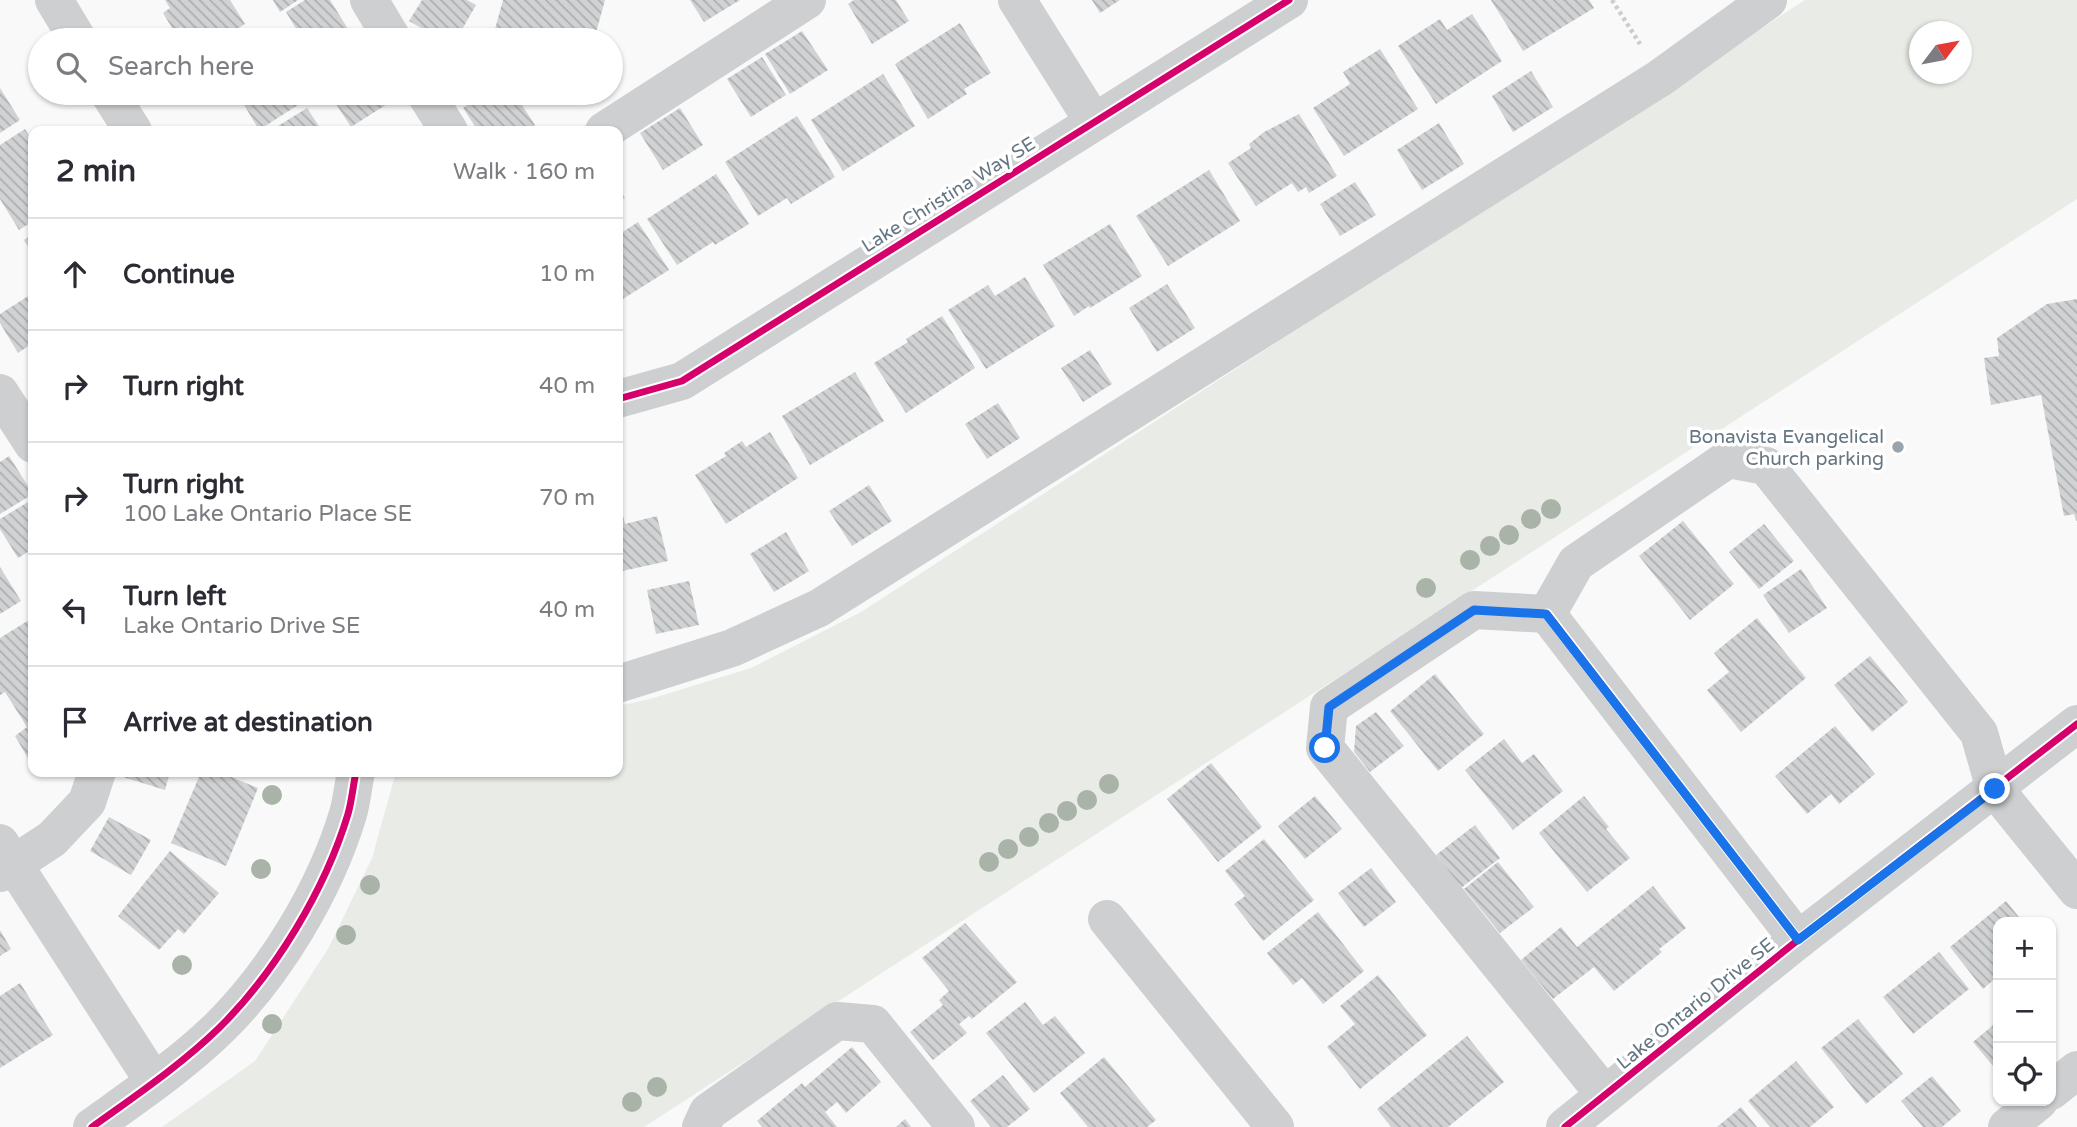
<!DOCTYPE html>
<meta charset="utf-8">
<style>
body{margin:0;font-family:"Varela Round",sans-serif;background:#f7f7f7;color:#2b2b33}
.controls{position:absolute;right:21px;bottom:21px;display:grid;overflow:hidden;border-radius:14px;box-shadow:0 2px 5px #0004}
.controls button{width:63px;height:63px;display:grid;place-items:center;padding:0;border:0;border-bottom:2px solid #e1e1e2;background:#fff;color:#2b2b33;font:35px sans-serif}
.compass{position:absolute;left:1909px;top:21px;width:63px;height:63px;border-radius:50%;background:#fff;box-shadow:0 2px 5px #0004;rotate:58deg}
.stop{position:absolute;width:21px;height:21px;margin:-16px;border:5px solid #1a73e8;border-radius:50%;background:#fff}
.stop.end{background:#1a73e8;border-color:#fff;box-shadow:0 2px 7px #0008}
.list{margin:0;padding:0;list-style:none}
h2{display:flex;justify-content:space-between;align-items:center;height:91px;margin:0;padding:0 28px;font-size:30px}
h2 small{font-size:23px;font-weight:400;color:#7c7c81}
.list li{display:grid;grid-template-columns:46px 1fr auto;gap:21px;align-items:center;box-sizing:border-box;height:112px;padding:0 28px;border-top:2px solid #e1e1e2}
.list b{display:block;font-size:26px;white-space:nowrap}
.list p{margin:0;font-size:23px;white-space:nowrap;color:#7c7c81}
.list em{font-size:23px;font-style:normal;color:#7c7c81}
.icon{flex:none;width:38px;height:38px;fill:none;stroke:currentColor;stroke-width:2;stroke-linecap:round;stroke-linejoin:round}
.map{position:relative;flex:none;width:2077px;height:1127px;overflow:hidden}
.search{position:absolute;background:#fff;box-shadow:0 2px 5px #0004;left:28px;top:28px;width:595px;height:77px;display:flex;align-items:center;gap:18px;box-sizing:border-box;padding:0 24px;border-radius:38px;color:#7c7c81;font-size:26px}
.panel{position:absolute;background:#fff;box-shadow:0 2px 5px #0004;left:28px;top:126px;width:595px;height:651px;border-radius:14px}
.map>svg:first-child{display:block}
.green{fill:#e8ebe6;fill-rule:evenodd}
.building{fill:url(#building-back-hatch)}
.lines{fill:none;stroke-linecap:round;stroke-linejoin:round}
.path{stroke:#cbcccd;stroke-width:4.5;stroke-dasharray:3.5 3.5;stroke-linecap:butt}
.minor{stroke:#cecfd0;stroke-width:38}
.cycleway-casing{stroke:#fff;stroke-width:11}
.cycleway{stroke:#d6006c;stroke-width:7}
.tree{fill:#a9b3a7}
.route{stroke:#1a73e8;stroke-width:9}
.poi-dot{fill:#99a4ac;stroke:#fff;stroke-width:2.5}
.labels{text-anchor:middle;stroke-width:7;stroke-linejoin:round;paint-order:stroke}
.street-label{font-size:19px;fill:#657683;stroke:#fff}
.poi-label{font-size:19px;fill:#657683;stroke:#fff;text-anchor:end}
</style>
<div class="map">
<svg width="2077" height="1127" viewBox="0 0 2077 1127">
<defs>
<pattern id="building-back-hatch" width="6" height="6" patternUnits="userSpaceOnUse" patternTransform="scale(1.75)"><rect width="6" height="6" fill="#d0d2d3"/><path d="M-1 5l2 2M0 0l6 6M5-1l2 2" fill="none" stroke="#acafb1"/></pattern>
</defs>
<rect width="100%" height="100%" fill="#f9f9f9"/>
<!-- green -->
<path class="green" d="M 1805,0 L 2077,0 L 2077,199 L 644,1127 L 162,1127 L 255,1061 L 328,949 L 372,858 L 396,772 L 618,772 L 618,706 L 650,699 L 751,668 L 861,612 ZM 1920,32 L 1962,32 L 1962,74 L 1920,74 Z"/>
<!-- building -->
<g class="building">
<polygon points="165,0 230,0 245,24 219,40 189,40 181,27 174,31 163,13 170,8"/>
<polygon points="273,0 298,0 280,12"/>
<polygon points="305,0 330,0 348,29 330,40 303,40 286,12"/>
<polygon points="422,0 467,0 476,5 456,40 442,40 409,21"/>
<polygon points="503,0 605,0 594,40 492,40"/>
<polygon points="690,0 740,0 704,22"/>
<polygon points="854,0 896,0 909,21 872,44 848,4"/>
<polygon points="1092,0 1120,0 1100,13"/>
<polygon points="1491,0 1589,0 1594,8 1523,51"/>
<polygon points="1472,14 1502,61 1436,104 1398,46 1440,19 1447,30"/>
<polygon points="960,23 991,73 964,89 967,94 928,119 895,64"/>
<polygon points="265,28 272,40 246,40"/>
<polygon points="802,31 828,70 790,94 765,54"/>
<polygon points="1380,49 1418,109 1344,156 1313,108 1350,84 1343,72"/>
<polygon points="762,57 786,95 751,117 727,79"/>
<polygon points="1531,71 1553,107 1513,132 1492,96"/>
<polygon points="883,74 915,126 843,171 811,120"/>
<polygon points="0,88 20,120 0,133"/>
<polygon points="221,93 306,93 309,98 259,130 240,98 229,105"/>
<polygon points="329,93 387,93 392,101 351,127"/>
<polygon points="487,93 514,93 535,125 526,131 478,131 463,108"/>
<polygon points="307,108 322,131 270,131"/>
<polygon points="680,108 703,145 663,170 640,133"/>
<polygon points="1299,114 1337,176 1309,193 1306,187 1298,192 1292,183 1256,206 1228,163 1251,148 1249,144 1264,132"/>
<polygon points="797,116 835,177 791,204 787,198 758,216 725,162"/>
<polygon points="1439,123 1464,164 1422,190 1397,150"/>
<polygon points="25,129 33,142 33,221 19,230 0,199 0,145"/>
<polygon points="1209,170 1240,221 1168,266 1136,216"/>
<polygon points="716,174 749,224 715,245 713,242 677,265 647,219"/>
<polygon points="1355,182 1376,215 1340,236 1320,204"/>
<polygon points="618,185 625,198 618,202"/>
<polygon points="638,222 669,270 618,302 618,235"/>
<polygon points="1110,224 1142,276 1090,308 1089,306 1074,316 1043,265"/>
<polygon points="33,234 33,255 24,240"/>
<polygon points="1025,277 1055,326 986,369 948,310 988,285 995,296"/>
<polygon points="1167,284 1195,328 1157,352 1129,308"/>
<polygon points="33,293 33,343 18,353 0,323 0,314"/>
<polygon points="2077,299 2077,521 2076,521 2074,514 2064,516 2041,395 1991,405 1984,358 1999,356 1997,338 2047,304"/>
<polygon points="942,316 975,368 906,413 874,363 908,342 906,339"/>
<polygon points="1090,350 1112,384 1083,402 1061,368"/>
<polygon points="855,372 884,421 810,465 782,416"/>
<polygon points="998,403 1020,438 987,459 965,424"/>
<polygon points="770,432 798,478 726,524 695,475 726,456 724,453 742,441 746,447"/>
<polygon points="9,456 33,494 0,514 0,462"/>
<polygon points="869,485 892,521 852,546 829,511"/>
<polygon points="33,499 33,549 18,558 0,529 0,519"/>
<polygon points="622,512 625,524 657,516 668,561 618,572 618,513"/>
<polygon points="1683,521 1734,584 1690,620 1639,556"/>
<polygon points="1764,524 1794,561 1759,589 1729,552"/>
<polygon points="786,532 809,571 774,592 750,554"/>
<polygon points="0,567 21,601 0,614"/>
<polygon points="1801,569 1827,608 1789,633 1763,595"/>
<polygon points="689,581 699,625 656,634 647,590"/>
<polygon points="1757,618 1806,678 1741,732 1707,690 1729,672 1714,653"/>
<polygon points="29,620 33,627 33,767 15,736 27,727 5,692 0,695 0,638"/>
<polygon points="1870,656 1908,702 1872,732 1834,685"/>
<polygon points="1435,674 1484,734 1438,771 1390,711"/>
<polygon points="1376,712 1404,746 1370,772 1354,752 1356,726"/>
<polygon points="1835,726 1875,774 1839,804 1831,794 1807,814 1775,776"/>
<polygon points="1504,739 1522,763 1534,754 1563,791 1513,830 1465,770"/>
<polygon points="1211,763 1262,827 1218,862 1167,799"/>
<polygon points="124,772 170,772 165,790 123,777"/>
<polygon points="201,772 219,772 258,788 226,866 171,843"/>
<polygon points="1315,796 1342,829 1305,859 1278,826"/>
<polygon points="1584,796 1609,827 1606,829 1630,858 1587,892 1539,833"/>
<polygon points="109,817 151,840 131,875 90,851"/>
<polygon points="1475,825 1500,858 1461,888 1436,855"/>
<polygon points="1264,839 1314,900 1263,941 1234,904 1245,896 1225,871"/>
<polygon points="170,851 219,893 184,934 178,929 159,950 118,916"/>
<polygon points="1498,862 1534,907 1500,933 1464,889"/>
<polygon points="1371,868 1396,902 1364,927 1338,893"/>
<polygon points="1653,886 1686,928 1659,949 1662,952 1614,991 1594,967 1553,999 1521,960 1561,927 1577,947"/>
<polygon points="2006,901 2023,922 1998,922 1998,976 1983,989 1950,947"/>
<polygon points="1318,912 1364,971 1323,1004 1302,978 1293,985 1267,953"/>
<polygon points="965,923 1017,982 972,1019 969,1016 959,1024 967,1033 933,1060 910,1032 943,1005 939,1000 949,991 922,958"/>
<polygon points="0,930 11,949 0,956"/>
<polygon points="1939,952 1969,989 1913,1034 1883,997"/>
<polygon points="1378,975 1427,1035 1360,1089 1327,1047 1355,1024 1340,1006"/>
<polygon points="20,983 53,1035 0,1068 0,996"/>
<polygon points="1025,1002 1043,1025 1055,1016 1085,1053 1034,1093 986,1033"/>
<polygon points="1858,1019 1903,1074 1866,1104 1821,1048"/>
<polygon points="1998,1021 1998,1072 1973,1042"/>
<polygon points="1467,1036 1504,1082 1448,1127 1391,1127 1377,1109"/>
<polygon points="852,1047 881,1082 846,1113 837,1102 825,1112 837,1127 762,1127 757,1121 802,1083 805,1087"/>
<polygon points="1104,1057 1156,1120 1147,1127 1088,1127 1060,1093"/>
<polygon points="1796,1061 1834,1107 1810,1127 1770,1127 1748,1101"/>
<polygon points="1003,1075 1030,1109 1007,1127 991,1127 970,1101"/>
<polygon points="1932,1076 1961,1111 1942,1127 1923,1127 1901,1101"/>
<polygon points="1741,1107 1757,1127 1717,1127"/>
<polygon points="905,1119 911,1127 896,1127"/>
</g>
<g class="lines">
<!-- path -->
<polyline class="path" points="1612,0 1640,44"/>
<!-- minor -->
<g class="minor">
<polyline points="54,0 78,40"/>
<polyline points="369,0 393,40"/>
<polyline points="1017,0 1093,121"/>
<polyline points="109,93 133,131"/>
<polyline points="425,93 449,131"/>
<polyline points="604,131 807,0"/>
<polyline points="0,393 33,444"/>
<polyline points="618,399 682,381 1289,0"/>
<polyline points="1547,614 1798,940"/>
<polyline points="618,684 732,648 819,608 1660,78 1768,0"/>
<polyline points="0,843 154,1082"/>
<polyline points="0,873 52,839 87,802 97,772"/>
<polyline points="1107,919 1275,1127"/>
<polyline points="2051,1091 2077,1070"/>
<polyline points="1605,1095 1325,748 1329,707 1474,610 1547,614 1576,563 1728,459 1766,466 1979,733 1995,789 2077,890"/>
<path d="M 92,1127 C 135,1096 181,1065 219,1028 C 275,973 325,890 348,814 C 352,800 353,786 356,772"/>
<polyline points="701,1127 708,1112 837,1021 873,1024 956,1127"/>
<polyline points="1565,1127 1798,940 2077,724"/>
<polyline points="2007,1127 2039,1101"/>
</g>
<!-- cycleway casing -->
<g class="cycleway-casing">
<g id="cycleway">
<polyline points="618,399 682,381 1289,0"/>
<polyline points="1547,614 1798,940"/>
<path d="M 92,1127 C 135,1096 181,1065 219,1028 C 275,973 325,890 348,814 C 352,800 353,786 356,772"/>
<polyline points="1565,1127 1798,940 2077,724"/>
</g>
</g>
<!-- cycleway -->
<use href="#cycleway" class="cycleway"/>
</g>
<!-- trees -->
<g class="tree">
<circle cx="1551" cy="509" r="10"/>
<circle cx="1531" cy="519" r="10"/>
<circle cx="1509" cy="535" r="10"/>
<circle cx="1490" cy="546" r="10"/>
<circle cx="1470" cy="560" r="10"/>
<circle cx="1426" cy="588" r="10"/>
<circle cx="1109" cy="784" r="10"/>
<circle cx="272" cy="795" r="10"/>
<circle cx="1087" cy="800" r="10"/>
<circle cx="1067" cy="811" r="10"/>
<circle cx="1049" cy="823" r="10"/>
<circle cx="1029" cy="837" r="10"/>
<circle cx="1008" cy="849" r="10"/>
<circle cx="989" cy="862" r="10"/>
<circle cx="261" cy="869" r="10"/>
<circle cx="370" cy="885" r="10"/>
<circle cx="346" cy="935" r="10"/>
<circle cx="182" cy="965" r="10"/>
<circle cx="272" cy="1024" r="10"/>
<circle cx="657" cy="1087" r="10"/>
<circle cx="632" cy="1102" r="10"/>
</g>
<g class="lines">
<!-- route -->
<polyline class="route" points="1325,748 1329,707 1474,610 1546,614 1798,940 1995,789"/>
</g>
<!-- markers -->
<circle class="poi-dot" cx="1898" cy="447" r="7"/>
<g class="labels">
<!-- street labels -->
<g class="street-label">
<text transform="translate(948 194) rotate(-32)" y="7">Lake Christina Way SE</text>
<text transform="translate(1695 1003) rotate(-39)" y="7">Lake Ontario Drive SE</text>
</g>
<!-- poi labels -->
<g class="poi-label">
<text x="1884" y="443">Bonavista Evangelical<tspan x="1884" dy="22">Church parking</tspan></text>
</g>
</g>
</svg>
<div class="controls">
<button>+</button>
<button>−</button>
<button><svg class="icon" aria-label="locate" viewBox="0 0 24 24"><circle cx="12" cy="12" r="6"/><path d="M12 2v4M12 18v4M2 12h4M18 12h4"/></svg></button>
</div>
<svg class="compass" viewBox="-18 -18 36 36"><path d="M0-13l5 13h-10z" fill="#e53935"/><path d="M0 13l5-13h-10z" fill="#7c7c81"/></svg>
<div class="stop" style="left:1325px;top:748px"></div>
<div class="stop end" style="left:1995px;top:789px"></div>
<div class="search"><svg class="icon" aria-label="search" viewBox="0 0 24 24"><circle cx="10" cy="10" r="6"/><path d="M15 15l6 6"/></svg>Search here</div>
<section class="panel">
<h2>2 min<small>Walk · 160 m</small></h2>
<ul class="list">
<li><svg class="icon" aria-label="ahead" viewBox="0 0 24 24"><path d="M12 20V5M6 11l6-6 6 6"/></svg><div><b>Continue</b></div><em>10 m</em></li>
<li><svg class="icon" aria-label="right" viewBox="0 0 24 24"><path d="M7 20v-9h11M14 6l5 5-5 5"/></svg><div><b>Turn right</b></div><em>40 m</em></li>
<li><svg class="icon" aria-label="right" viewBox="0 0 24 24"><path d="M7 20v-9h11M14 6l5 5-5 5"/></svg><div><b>Turn right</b><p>100 Lake Ontario Place SE</p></div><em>70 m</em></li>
<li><svg class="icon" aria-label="left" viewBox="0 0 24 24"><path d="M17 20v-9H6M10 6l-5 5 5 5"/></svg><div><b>Turn left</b><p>Lake Ontario Drive SE</p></div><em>40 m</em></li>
<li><svg class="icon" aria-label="arrive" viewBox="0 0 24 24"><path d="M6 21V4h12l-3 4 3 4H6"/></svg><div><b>Arrive at destination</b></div></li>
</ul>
</section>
</div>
